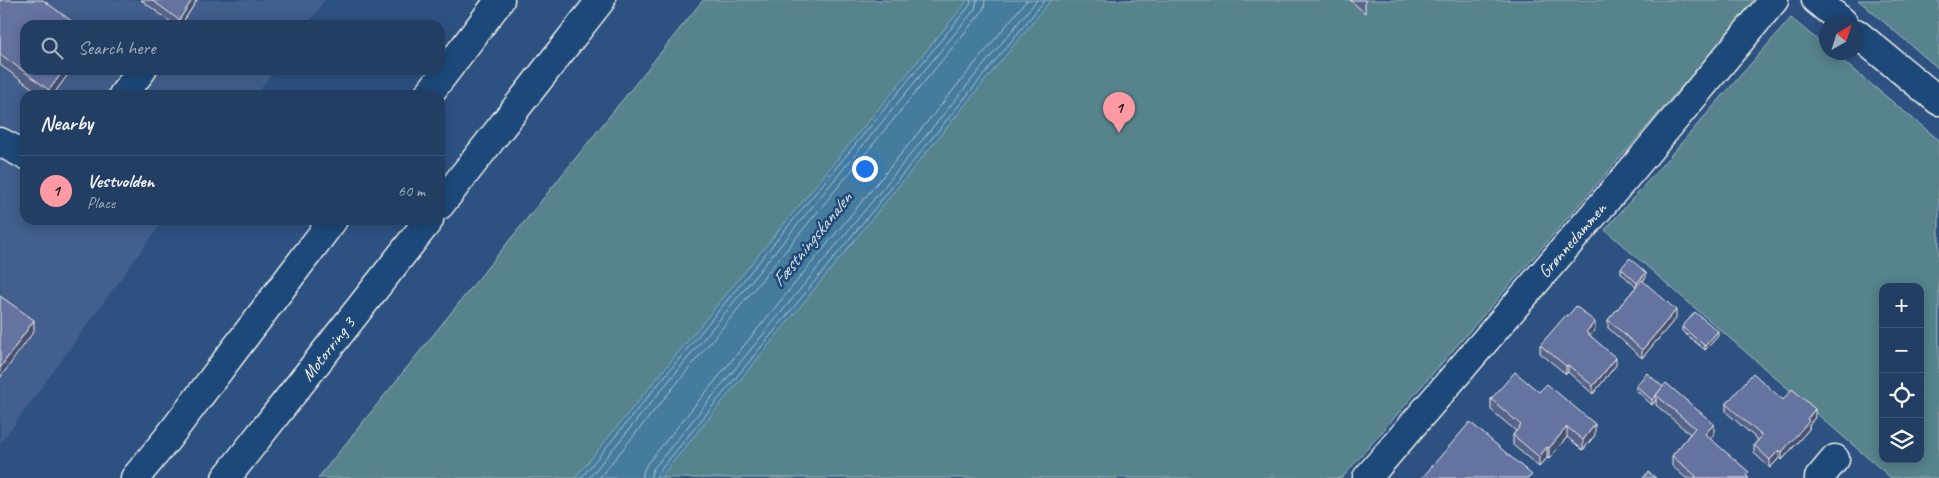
<!DOCTYPE html>
<meta charset="utf-8">
<style>
body{margin:0;font-family:Caveat,sans-serif;background:#2e496b;color:#f1f3f6}
.controls{position:absolute;right:15px;bottom:15px;display:grid;overflow:hidden;border-radius:10px;box-shadow:0 2px 12px #0003}
.controls button{width:45px;height:45px;display:grid;place-items:center;padding:0;border:0;border-bottom:1px solid #3f5777;background:#223e62;color:#f1f3f6;font:25px sans-serif}
.compass{position:absolute;left:1819px;top:15px;width:45px;height:45px;border-radius:50%;background:#223e62;box-shadow:0 2px 12px #0003;rotate:39deg}
.you{position:absolute;left:864px;top:168px;width:18px;height:18px;margin:-12px;border:4px solid #fff;border-radius:50%;background:#1a73e8;box-shadow:0 0 0 8px #1a73e833}
.badge{display:grid;place-items:center;width:32px;height:32px;border-radius:50%;background:#ff9aa2;color:#111;font-size:16px;font-weight:700}
.pin{position:absolute;translate:-50% -41px;filter:drop-shadow(0 1px 2px #0008)}
.pin::after{content:'';position:absolute;top:26px;width:18px;height:15px;background:inherit;clip-path:polygon(0 0,100% 0,50% 100%)}
.list{margin:0;padding:0;list-style:none}
h2{display:flex;justify-content:space-between;align-items:center;height:65px;margin:0;padding:0 20px;font-size:21px}
h2 small{font-size:16px;font-weight:400;color:#a2aebe}
.list li{display:grid;grid-template-columns:32px 1fr auto;gap:15px;align-items:center;box-sizing:border-box;height:70px;padding:0 20px;border-top:1px solid #3f5777}
.list b{display:block;font-size:19px;white-space:nowrap}
.list p{margin:0;font-size:16px;white-space:nowrap;color:#a2aebe}
.list em{font-size:16px;font-style:normal;color:#a2aebe}
.icon{flex:none;width:28px;height:28px;fill:none;stroke:currentColor;stroke-width:2;stroke-linecap:round;stroke-linejoin:round}
.map{position:relative;flex:none;width:1939px;height:478px;overflow:hidden}
.search{position:absolute;background:#223e62;box-shadow:0 2px 12px #0003;left:20px;top:20px;width:425px;height:55px;display:flex;align-items:center;gap:12px;box-sizing:border-box;padding:0 18px;border-radius:15px;color:#a2aebe;font-size:19px}
.panel{position:absolute;background:#223e62;box-shadow:0 2px 12px #0003;left:20px;top:90px;width:425px;height:135px;border-radius:15px}
.map>svg:first-child{display:block}
.built{fill:#425f8d}
.green{fill:#56838c;stroke:#a5baba;fill-rule:evenodd}
.water{fill:#447c9e;stroke:#8aabbc}
.lines{fill:none;stroke-linecap:round;stroke-linejoin:round}
.shore{stroke:#aec2ca;stroke-width:1}
.minor-casing{stroke:#f4f1e8;stroke-width:31}
.highway-casing{stroke:#f4f1e8;stroke-width:31}
.minor{stroke:#1f4a7a;stroke-width:28}
.highway{stroke:#1f4a7a;stroke-width:28}
.wall{fill:#57638a;stroke:#f4f1e8}
.shaded-wall{fill:#475070;stroke:#f4f1e8}
.building{fill:#6573a0;stroke:#f4f1e8}
.labels{text-anchor:middle;stroke-width:5;stroke-linejoin:round;paint-order:stroke}
.street-label{font-size:18px;fill:#f4f1e8;stroke:#1f4a7a}
.water-label{font-size:19px;font-style:italic;fill:#dadfdd;stroke:#1f4a7a}
</style>
<div class="map">
<svg width="1939" height="478" viewBox="0 0 1939 478">
<rect width="100%" height="100%" fill="#2d5282"/>
<filter id="ink" filterUnits="userSpaceOnUse"><feTurbulence type="fractalNoise" baseFrequency=".02" numOctaves="2"/><feDisplacementMap in="SourceGraphic" scale="10" xChannelSelector="R" yChannelSelector="G"/><feConvolveMatrix kernelMatrix="1 2 1 2 8 2 1 2 1" color-interpolation-filters="sRGB"/></filter>
<g filter="url(#ink)">
<!-- built -->
<polygon class="built" points="0,0 325,0 307,25 25,25 25,70 274,70 256,95 25,95 25,220 164,220 0,444"/>
<!-- green -->
<g class="green">
<polygon points="703,0 1757,0 1342,478 318,478"/>
<polygon points="1858,0 1939,0 1939,69"/>
<path d="M 1791,18 L 1826,47 L 1826,52 L 1833,53 L 1939,140 L 1939,478 L 1891,478 L 1605,230 ZM 1883,287 L 1920,287 L 1920,459 L 1883,459 Z"/>
</g>
<!-- water -->
<polygon class="water" points="968,0 1051,0 660,478 575,478"/>
<g class="lines">
<!-- shore -->
<g class="shore">
<polyline points="581,478 970,5 971,0"/>
<polyline points="589,478 975,9 977,0"/>
<polyline points="599,478 980,14 984,8 985,0"/>
<polyline points="642,478 644,470 647,464 1027,0"/>
<polyline points="650,478 653,469 1037,0"/>
<polyline points="656,478 658,473 1045,0"/>
</g>
<!-- minor casing -->
<g class="minor-casing">
<g id="minor">
<polyline points="1816,0 1843,22"/>
<polyline points="1856,33 1939,101"/>
<polyline points="123,95 142,70"/>
<polyline points="0,142 25,155"/>
<polyline points="1367,478 1632,170 1774,0"/>
<polyline points="1819,478 1835,459"/>
</g>
</g>
<!-- highway casing -->
<g class="highway-casing">
<g id="highway">
<polyline points="428,95 500,0"/>
<polyline points="440,205 601,0"/>
<polyline points="135,478 167,439 333,220"/>
<polyline points="226,478 429,220"/>
</g>
</g>
<!-- minor -->
<use href="#minor" class="minor"/>
<!-- highway -->
<use href="#highway" class="highway"/>
</g>
<!-- wall -->
<g class="wall">
<polygon points="0,0 71,70 53,95 42,95 0,65"/>
<polygon points="141,0 197,0 181,25 175,25"/>
<polygon points="1350,0 1365,0 1365,13"/>
<polygon points="1621,268 1646,277 1643,281 1676,318 1642,358 1608,328 1608,320 1636,287 1621,273"/>
<polygon points="1682,327 1718,336 1705,350 1682,331"/>
<polygon points="1595,330 1590,335 1616,365 1593,394 1568,372 1566,374 1540,353 1540,345"/>
<polygon points="1647,373 1714,434 1710,438 1749,478 1686,478 1672,466 1672,456 1690,434 1656,405 1656,399 1652,405 1636,390 1636,386"/>
<polygon points="1539,392 1595,435 1583,450 1567,437 1549,459 1547,458 1539,467 1513,445 1513,435 1516,431 1491,410 1491,399"/>
<polygon points="1783,400 1815,417 1809,425 1809,429 1782,460 1779,458 1770,468 1754,453 1754,445 1758,440 1726,412 1726,404"/>
</g>
<!-- shaded-wall -->
<g class="shaded-wall">
<polygon points="192,0 197,0 181,25 179,25 179,20"/>
<polygon points="64,70 71,70 53,95 49,95 49,90"/>
<polygon points="1646,273 1646,277 1637,287 1637,283"/>
<polygon points="1676,310 1676,318 1642,358 1642,350"/>
<polygon points="34,320 34,331 0,378 0,368"/>
<polygon points="1595,322 1595,330 1586,340 1586,332"/>
<polygon points="1718,331 1718,336 1705,350 1705,346"/>
<polygon points="1616,358 1616,365 1593,394 1593,386"/>
<polygon points="1568,365 1568,372 1566,374 1566,366"/>
<polygon points="1656,395 1656,399 1652,405 1652,400"/>
<polygon points="1815,409 1815,417 1809,425 1809,429 1782,460 1782,452"/>
<polygon points="1595,424 1595,435 1583,450 1583,440"/>
<polygon points="1714,424 1714,434 1705,444 1705,434"/>
<polygon points="1567,427 1567,437 1549,459 1549,448"/>
<polygon points="1547,447 1547,458 1539,467 1539,457"/>
<polygon points="1779,450 1779,458 1770,468 1770,460"/>
</g>
<!-- building -->
<g class="building">
<polygon points="0,0 43,0 77,25 25,25 25,70 64,70 49,90 0,54"/>
<polygon points="152,0 192,0 179,20"/>
<polygon points="1630,258 1646,273 1637,283 1621,268"/>
<polygon points="1642,280 1676,310 1642,350 1608,320"/>
<polygon points="0,296 34,320 0,368"/>
<polygon points="1576,306 1595,322 1586,332 1616,358 1593,386 1568,365 1566,366 1540,345 1566,315 1568,316"/>
<polygon points="1695,312 1718,331 1705,346 1682,327"/>
<polygon points="1515,372 1539,392 1547,384 1595,424 1583,440 1567,427 1549,448 1547,447 1539,457 1513,435 1521,425 1491,399"/>
<polygon points="1647,373 1663,387 1652,400 1636,386"/>
<polygon points="1753,373 1783,400 1792,389 1815,409 1807,419 1809,421 1782,452 1779,450 1770,460 1754,445 1762,436 1726,404"/>
<polygon points="1666,383 1714,424 1705,434 1749,472 1746,475 1749,478 1695,478 1696,476 1672,456 1695,428 1656,395"/>
<polygon points="1470,422 1532,475 1529,478 1422,478"/>
<polygon points="1648,472 1656,478 1643,478"/>
</g>
</g>
<g class="labels">
<!-- street labels -->
<g class="street-label">
<text transform="translate(1572 240) rotate(-49)" y="6">Grønnedammen</text>
<text transform="translate(328 349) rotate(-52)" y="6">Motorring 3</text>
</g>
<!-- water labels -->
<g class="water-label">
<text transform="translate(811 239) rotate(-51)" y="7">Fæstningskanalen</text>
</g>
</g>
</svg>
<div class="controls">
<button>+</button>
<button>−</button>
<button><svg class="icon" aria-label="locate" viewBox="0 0 24 24"><circle cx="12" cy="12" r="6"/><path d="M12 2v4M12 18v4M2 12h4M18 12h4"/></svg></button>
<button><svg class="icon" aria-label="layers" viewBox="0 0 24 24"><path d="M12 4l9 5-9 5-9-5zM3 14l9 5 9-5"/></svg></button>
</div>
<svg class="compass" viewBox="-18 -18 36 36"><path d="M0-13l5 13h-10z" fill="#e53935"/><path d="M0 13l5-13h-10z" fill="#a2aebe"/></svg>
<div class="you"></div>
<div class="pin badge" style="left:1119px;top:133px">1</div>
<div class="search"><svg class="icon" aria-label="search" viewBox="0 0 24 24"><circle cx="10" cy="10" r="6"/><path d="M15 15l6 6"/></svg>Search here</div>
<section class="panel">
<h2>Nearby<small></small></h2>
<ul class="list">
<li><span class="badge">1</span><div><b>Vestvolden</b><p>Place</p></div><em>60 m</em></li>
</ul>
</section>
</div>
